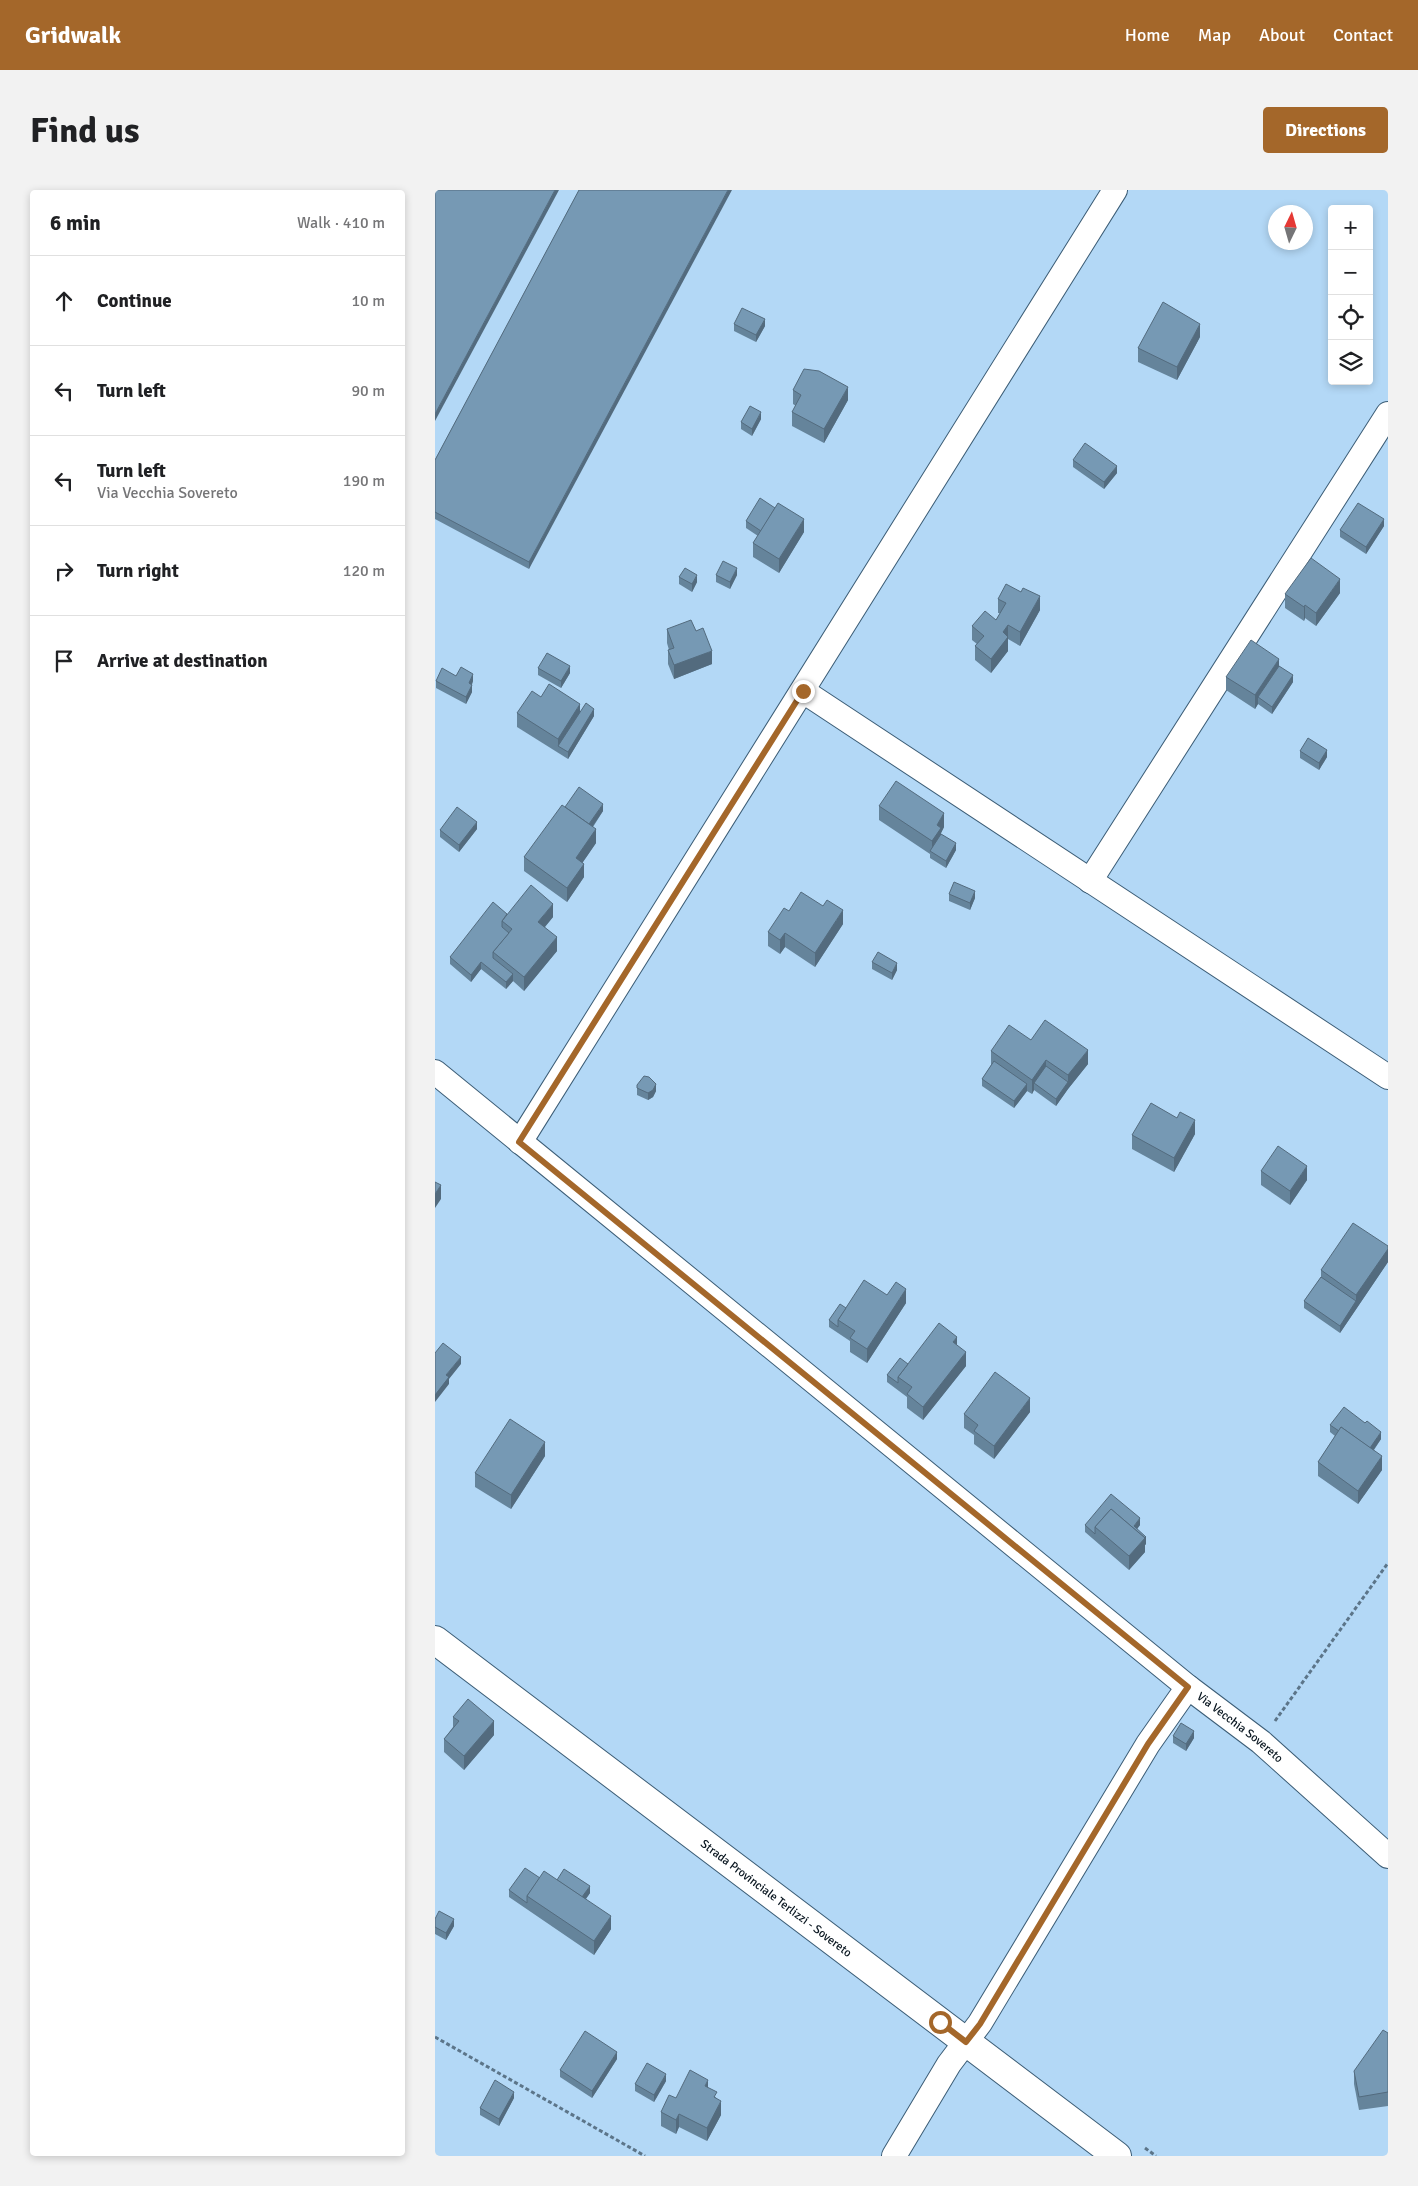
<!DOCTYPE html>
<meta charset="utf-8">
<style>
body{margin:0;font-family:Signika,sans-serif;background:#f2f2f2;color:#202124}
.controls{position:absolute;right:15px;top:15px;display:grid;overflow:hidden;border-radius:5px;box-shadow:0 2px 8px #0003}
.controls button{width:45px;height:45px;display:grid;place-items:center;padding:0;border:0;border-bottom:1px solid #e0e0e0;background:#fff;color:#202124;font:25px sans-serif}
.compass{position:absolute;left:833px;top:15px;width:45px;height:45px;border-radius:50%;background:#fff;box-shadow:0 2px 8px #0003;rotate:5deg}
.stop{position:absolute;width:15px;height:15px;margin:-11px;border:4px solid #a4672a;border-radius:50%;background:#fff}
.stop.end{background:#a4672a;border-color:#fff;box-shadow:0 1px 5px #0008}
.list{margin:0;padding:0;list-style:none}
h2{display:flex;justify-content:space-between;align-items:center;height:65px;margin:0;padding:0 20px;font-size:21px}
h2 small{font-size:16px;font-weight:400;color:#757577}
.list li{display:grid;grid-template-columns:32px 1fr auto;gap:15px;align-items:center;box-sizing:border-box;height:90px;padding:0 20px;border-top:1px solid #e0e0e0}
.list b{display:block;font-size:19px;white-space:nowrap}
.list p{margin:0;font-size:16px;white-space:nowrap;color:#757577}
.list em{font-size:16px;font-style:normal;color:#757577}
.icon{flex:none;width:28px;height:28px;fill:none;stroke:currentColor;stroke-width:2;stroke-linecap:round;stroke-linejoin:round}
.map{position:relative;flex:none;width:953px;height:1966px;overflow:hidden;border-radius:5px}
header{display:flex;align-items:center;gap:30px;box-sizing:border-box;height:70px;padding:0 25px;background:#a4672a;color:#fff}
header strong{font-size:24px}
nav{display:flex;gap:28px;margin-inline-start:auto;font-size:18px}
.intro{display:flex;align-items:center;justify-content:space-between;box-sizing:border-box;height:120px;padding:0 30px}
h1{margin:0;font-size:35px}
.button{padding:12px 22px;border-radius:5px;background:#a4672a;color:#fff;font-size:18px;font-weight:700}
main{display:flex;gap:30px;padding:0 30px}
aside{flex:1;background:#fff;border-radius:5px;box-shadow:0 2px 8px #0003}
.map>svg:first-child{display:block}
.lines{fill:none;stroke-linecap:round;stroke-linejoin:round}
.street-casing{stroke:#3c5d76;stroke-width:26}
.secondary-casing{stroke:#3c5d76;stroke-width:30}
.path{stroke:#5c7589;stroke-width:3;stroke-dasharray:4 2.5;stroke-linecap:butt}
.street{stroke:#fff;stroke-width:24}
.secondary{stroke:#fff;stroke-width:28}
.wall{fill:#65849b}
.shaded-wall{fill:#536b7e}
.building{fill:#7699b4;stroke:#536b7e}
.route{stroke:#a4672a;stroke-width:6}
.labels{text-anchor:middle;stroke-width:4.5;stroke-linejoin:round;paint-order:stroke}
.street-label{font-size:12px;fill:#08151f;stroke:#b3d8f6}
</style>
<header>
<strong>Gridwalk</strong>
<nav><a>Home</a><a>Map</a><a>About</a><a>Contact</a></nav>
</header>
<div class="intro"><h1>Find us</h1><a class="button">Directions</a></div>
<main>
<aside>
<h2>6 min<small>Walk · 410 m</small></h2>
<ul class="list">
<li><svg class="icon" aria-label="ahead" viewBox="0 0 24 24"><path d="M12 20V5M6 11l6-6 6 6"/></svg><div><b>Continue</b></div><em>10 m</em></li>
<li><svg class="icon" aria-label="left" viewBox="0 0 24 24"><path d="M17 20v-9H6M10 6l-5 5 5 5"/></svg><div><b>Turn left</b></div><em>90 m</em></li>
<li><svg class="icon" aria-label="left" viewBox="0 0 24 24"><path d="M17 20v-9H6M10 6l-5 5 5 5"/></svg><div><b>Turn left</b><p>Via Vecchia Sovereto</p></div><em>190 m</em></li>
<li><svg class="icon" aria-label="right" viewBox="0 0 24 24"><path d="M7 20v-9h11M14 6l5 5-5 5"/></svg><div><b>Turn right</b></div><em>120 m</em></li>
<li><svg class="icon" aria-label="arrive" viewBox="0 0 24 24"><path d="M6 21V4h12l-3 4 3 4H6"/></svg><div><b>Arrive at destination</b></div></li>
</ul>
</aside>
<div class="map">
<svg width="953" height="1966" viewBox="0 0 953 1966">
<rect width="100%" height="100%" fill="#b3d8f6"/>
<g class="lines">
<!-- street casing -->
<g class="street-casing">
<g id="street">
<polyline points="368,501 953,887"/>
<polyline points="655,691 953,224"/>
<path id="s1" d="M 0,882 L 753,1497 L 826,1552 L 953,1666"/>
<polyline points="85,952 680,0"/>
<polyline points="459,1966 514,1874 545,1833 713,1554 753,1497"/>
</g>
</g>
<!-- secondary casing -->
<g class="secondary-casing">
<g id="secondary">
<path id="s2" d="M 0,1450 L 682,1966"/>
</g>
</g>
<!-- path -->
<g class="path">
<polyline points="840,1531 953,1373"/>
<polyline points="0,1847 210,1966"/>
<polyline points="710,1958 721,1966"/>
</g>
<!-- street -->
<use href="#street" class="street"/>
<!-- secondary -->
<use href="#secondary" class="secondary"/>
</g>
<!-- wall -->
<g class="wall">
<polygon points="144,0 94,379 0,329 0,270"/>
<polygon points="299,134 330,136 321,152 299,141"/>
<polygon points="765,147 742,190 703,172 703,158"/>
<polygon points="358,200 413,210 389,253 357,236 357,222 361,216 358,214"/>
<polygon points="326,229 317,246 306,239 306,232"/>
<polygon points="638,270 682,283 669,299 638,277"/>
<polygon points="311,331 369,342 344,383 318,367 318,353 323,346 311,338"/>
<polygon points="949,336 931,364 905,347 905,340"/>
<polygon points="281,385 302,385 295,399 281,392"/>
<polygon points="244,387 262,392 257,402 244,394"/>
<polygon points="905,403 881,436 870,428 869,431 850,418 850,404"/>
<polygon points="563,409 605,420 585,456 573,449 573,461 556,483 540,470 540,456 542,454 537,450 537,436 561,430 565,423 563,423"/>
<polygon points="232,439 261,441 277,474 239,489 233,474 233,460 234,460 232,453"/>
<polygon points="844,476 858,492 837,524 823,514 820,519 791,500 791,487"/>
<polygon points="103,478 135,483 126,498 103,485"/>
<polygon points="21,486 38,491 37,495 37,502 31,514 1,498 1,491"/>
<polygon points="106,507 159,526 133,569 82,537 82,523"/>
<polygon points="865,561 892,567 884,580 865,568"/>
<polygon points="444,616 509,637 506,643 506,644 521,660 511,678 495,668 495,664 444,630"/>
<polygon points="130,617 168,621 158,637 161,653 148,672 149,687 132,712 89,681 89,667"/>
<polygon points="42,639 24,662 5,647 5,640"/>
<polygon points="514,704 540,708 535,720 514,711"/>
<polygon points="354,721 408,734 380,777 350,757 345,764 333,756 333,742"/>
<polygon points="72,724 118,727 110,737 122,761 89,801 78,791 71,799 46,779 36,792 15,774 15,767"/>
<polygon points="437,772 462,780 457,790 437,779"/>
<polygon points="596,850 653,874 633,899 621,916 599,900 597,904 592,901 579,918 547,896 547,889 556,875 556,861"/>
<polygon points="202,895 221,901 218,907 213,910 202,905"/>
<polygon points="760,944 739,982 697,959 697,945"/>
<polygon points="826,981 872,990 855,1015 826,995"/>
<polygon points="953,1056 953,1072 905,1143 869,1118 869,1111 886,1087 886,1080"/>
<polygon points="452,1105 471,1113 432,1173 415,1162 415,1151 394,1137 394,1130 411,1118"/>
<polygon points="522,1155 531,1176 488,1230 472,1218 472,1207 452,1192 452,1185 473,1174"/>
<polygon points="595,1222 559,1269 539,1254 539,1245 529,1238 529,1224"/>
<polygon points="895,1235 946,1249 939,1260 947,1280 923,1314 883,1286 883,1272 900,1246 895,1242"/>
<polygon points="110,1266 76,1319 40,1297 40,1283"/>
<polygon points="650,1335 705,1335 702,1339 711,1354 710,1355 710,1362 694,1380 650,1342"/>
<polygon points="18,1527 59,1545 29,1580 9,1562 9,1549 18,1537"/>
<polygon points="738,1546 759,1548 751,1561 738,1553"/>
<polygon points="105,1688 122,1690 155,1703 151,1709 176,1739 159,1765 74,1707 74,1700"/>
<polygon points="0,1729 19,1736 11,1750 0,1744"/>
<polygon points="953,1843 953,1916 924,1920 919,1894 919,1881"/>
<polygon points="182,1869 157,1908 125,1887 125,1880"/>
<polygon points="231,1891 219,1912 200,1901 200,1894"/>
<polygon points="273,1898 282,1909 286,1925 272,1951 244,1937 241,1944 226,1936 226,1922 241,1908"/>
<polygon points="79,1908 64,1936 45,1925 45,1918"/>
</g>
<!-- shaded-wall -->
<g class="shaded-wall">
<polygon points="120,0 124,0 0,231 0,224"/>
<polygon points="293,0 297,0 94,379 94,372"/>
<polygon points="330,129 330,136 321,152 321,145"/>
<polygon points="765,134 765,147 742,190 742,177"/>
<polygon points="413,197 413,210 389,253 389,239"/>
<polygon points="326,222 326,229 317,246 317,239"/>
<polygon points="682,276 682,283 669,299 669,292"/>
<polygon points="369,329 369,342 344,383 344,369"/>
<polygon points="949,329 949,336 931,364 931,357"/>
<polygon points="302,378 302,385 295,399 295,392"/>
<polygon points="262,385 262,392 257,402 257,394"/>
<polygon points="905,389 905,403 881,436 881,423"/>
<polygon points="605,406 605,420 585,456 585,442"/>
<polygon points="870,415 870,428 869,431 869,417"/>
<polygon points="573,435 573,461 556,483 556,469 568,442"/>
<polygon points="277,461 277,474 239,489 239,475"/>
<polygon points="844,469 844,483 823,507 823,514 820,519 820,505"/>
<polygon points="135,476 135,483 126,498 126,491"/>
<polygon points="38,484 38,491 34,500 34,493"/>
<polygon points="858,485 858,492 837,524 837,517"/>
<polygon points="37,495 37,502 31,514 31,507"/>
<polygon points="145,514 145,528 123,556 123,549"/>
<polygon points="159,519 159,526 133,569 133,562"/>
<polygon points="892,560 892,567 884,580 884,573"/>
<polygon points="168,614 168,621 151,646 151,639"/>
<polygon points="509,623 509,637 506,643 506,651 497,662 497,651 502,635"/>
<polygon points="42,632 42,639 24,662 24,655"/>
<polygon points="161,639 161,653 141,682 141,668"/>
<polygon points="521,653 521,660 511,678 511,671"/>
<polygon points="149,674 149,687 132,712 132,698"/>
<polygon points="540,701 540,708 535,720 535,713"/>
<polygon points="118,714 118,727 103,745 103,732"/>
<polygon points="408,720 408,734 380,777 380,763"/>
<polygon points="350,743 350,757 345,764 345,750"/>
<polygon points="122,747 122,761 89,801 89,787"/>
<polygon points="46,772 46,779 36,792 36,785"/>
<polygon points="462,773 462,780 457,790 457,783"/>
<polygon points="78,784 78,791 71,799 71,792"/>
<polygon points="653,860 653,874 633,899 621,916 621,909 633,892 633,885"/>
<polygon points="611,870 611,883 599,893 599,900 597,904 597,890"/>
<polygon points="221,894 221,901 218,907 213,910 213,903"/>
<polygon points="592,894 592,901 579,918 579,911"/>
<polygon points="760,930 760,944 739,982 739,968"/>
<polygon points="872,976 872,990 855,1015 855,1001"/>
<polygon points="6,995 6,1009 0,1018 0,1004"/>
<polygon points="953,1059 953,1072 905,1143 905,1136 921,1111 921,1105"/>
<polygon points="471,1099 471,1113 432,1173 432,1159"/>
<polygon points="522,1147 522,1161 518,1152"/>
<polygon points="531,1162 531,1176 488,1230 488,1217"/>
<polygon points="26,1167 26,1174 14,1189 14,1194 0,1212 0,1205 11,1185"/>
<polygon points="595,1208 595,1222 559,1269 559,1256"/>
<polygon points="946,1242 946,1249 932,1269 932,1262"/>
<polygon points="110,1252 110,1266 76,1319 76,1305"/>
<polygon points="947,1266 947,1280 923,1314 923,1301"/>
<polygon points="705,1328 705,1335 699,1343 699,1336"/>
<polygon points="711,1347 711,1354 710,1355 710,1362 694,1380 694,1366"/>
<polygon points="59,1531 59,1545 29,1580 29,1566"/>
<polygon points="759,1541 759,1548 751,1561 751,1554"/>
<polygon points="155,1696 155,1703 144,1718 144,1711"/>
<polygon points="176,1726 176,1739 159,1765 159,1751"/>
<polygon points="19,1729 19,1736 11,1750 11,1743"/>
<polygon points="182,1862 182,1869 157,1908 157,1901"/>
<polygon points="231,1884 231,1891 219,1912 219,1905"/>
<polygon points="273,1890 273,1904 270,1896"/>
<polygon points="79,1902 79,1908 64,1936 64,1929"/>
<polygon points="286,1911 286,1925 272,1951 272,1938"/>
<polygon points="244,1924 244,1937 241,1944 241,1930"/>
</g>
<!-- building -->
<g class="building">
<polygon points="0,0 120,0 0,224"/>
<polygon points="144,0 293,0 94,372 0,322 0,270"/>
<polygon points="728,112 765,134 742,177 703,158"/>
<polygon points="307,118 330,129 321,145 299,134"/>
<polygon points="369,179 384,181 413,197 389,239 357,222 366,205 358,200"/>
<polygon points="315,216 326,222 317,239 306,232"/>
<polygon points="650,253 682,276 669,292 638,270"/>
<polygon points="325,308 340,318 326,341 311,331"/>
<polygon points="343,313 369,329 344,369 318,353"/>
<polygon points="923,313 949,329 931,357 905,340"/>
<polygon points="876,368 905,389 881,423 870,415 869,417 850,404"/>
<polygon points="288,371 302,378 295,392 281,385"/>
<polygon points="250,378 262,385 257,394 244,387"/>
<polygon points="571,394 586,402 588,398 605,406 585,442 573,435 568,442 573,447 556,469 540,456 549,446 537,436 550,421 561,430 571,413 563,409"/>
<polygon points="256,430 261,441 268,438 277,461 239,475 233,460 239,458 232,439"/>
<polygon points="816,450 844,469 820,505 791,487"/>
<polygon points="112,463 135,476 126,491 103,478"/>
<polygon points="844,476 858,485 837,517 823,507"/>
<polygon points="26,477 38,484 34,493 37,495 31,507 1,491 7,478 21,486"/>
<polygon points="114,494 145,514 123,549 82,523 97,501 106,507"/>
<polygon points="151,513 159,519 133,562 123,556"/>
<polygon points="873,548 892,560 884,573 865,561"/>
<polygon points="461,591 509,623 502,635 506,638 497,651 444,616"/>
<polygon points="144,597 168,614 154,634 130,617"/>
<polygon points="127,615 161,639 141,668 149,674 132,698 89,667"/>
<polygon points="22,617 42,632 24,655 5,640"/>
<polygon points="506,644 521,653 511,671 495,661"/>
<polygon points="519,692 540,701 535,713 514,704"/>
<polygon points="96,695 118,714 103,732 122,747 89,787 58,762 77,739 67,731"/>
<polygon points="366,702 388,716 392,710 408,720 380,763 350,743 345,750 333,742 349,718 354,721"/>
<polygon points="58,712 72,724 67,731 67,737 74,743 58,762 58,768 78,784 71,792 46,772 36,785 15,767"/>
<polygon points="443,762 462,773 457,783 437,772"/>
<polygon points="610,830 653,860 633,885 611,870 597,890 556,861 574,835 596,850"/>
<polygon points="559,871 592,894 579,911 547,889"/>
<polygon points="611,876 633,892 621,909 599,893"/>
<polygon points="209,886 214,887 221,894 218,900 213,903 202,898 202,895"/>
<polygon points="716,913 742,928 745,922 760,930 739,968 697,945"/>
<polygon points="843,956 872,976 855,1001 826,981"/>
<polygon points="0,992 6,995 0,1004"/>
<polygon points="918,1033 953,1056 953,1059 921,1105 886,1080"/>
<polygon points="886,1087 921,1111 905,1136 869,1111"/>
<polygon points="429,1090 452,1105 461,1092 471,1099 432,1159 415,1148 420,1141 403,1130"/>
<polygon points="405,1114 411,1118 403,1130 403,1137 394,1130"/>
<polygon points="504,1133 522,1147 518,1152 531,1162 488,1217 472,1204 477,1197 463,1187"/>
<polygon points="8,1153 26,1167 11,1185 14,1187 0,1205 0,1163"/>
<polygon points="465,1168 473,1174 463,1187 463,1193 452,1185"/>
<polygon points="560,1182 595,1208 559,1256 539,1241 543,1235 529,1224"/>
<polygon points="909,1217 930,1233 932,1231 946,1242 935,1258 906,1237 904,1241 895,1235"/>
<polygon points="75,1229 110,1252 76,1305 40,1283"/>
<polygon points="906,1237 947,1266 923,1301 883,1272"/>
<polygon points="676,1304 705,1328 699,1336 711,1347 710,1348 676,1319 660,1337 660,1344 650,1335"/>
<polygon points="676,1319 710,1348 694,1366 660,1337"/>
<polygon points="33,1509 59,1531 29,1566 9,1549 24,1531 18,1527"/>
<polygon points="746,1533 759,1541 751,1554 738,1546"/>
<polygon points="90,1678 105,1688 92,1706 92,1713 74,1700"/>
<polygon points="129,1679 155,1696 147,1707 122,1690"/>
<polygon points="109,1681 176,1726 159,1751 92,1706"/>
<polygon points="4,1721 19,1729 11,1743 0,1737 0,1729"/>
<polygon points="948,1840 953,1843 953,1902 924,1907 919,1881"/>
<polygon points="150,1841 182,1862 157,1901 125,1880"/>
<polygon points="212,1873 231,1884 219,1905 200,1894"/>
<polygon points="255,1880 273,1890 270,1896 282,1902 279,1907 286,1911 272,1938 244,1924 241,1930 226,1922 234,1905 241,1908"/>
<polygon points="60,1890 79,1902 64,1929 45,1918"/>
</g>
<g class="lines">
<!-- route -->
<polyline class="route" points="368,501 84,952 753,1497 713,1554 545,1834 531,1852 505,1832"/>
</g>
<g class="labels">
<!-- street labels -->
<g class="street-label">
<text dy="4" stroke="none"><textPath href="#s1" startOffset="1038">Via Vecchia Sovereto</textPath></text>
<text dy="4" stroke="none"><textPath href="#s2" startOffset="428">Strada Provinciale Terlizzi - Sovereto</textPath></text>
</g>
</g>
</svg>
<div class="controls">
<button>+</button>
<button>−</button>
<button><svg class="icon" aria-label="locate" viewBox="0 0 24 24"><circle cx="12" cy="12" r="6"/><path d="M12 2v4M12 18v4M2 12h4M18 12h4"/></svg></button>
<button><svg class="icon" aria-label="layers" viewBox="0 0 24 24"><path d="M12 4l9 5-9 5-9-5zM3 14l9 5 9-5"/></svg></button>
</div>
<svg class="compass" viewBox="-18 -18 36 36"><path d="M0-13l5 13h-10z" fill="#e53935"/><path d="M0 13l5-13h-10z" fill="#757577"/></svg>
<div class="stop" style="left:505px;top:1832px"></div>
<div class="stop end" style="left:368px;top:501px"></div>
</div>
</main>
